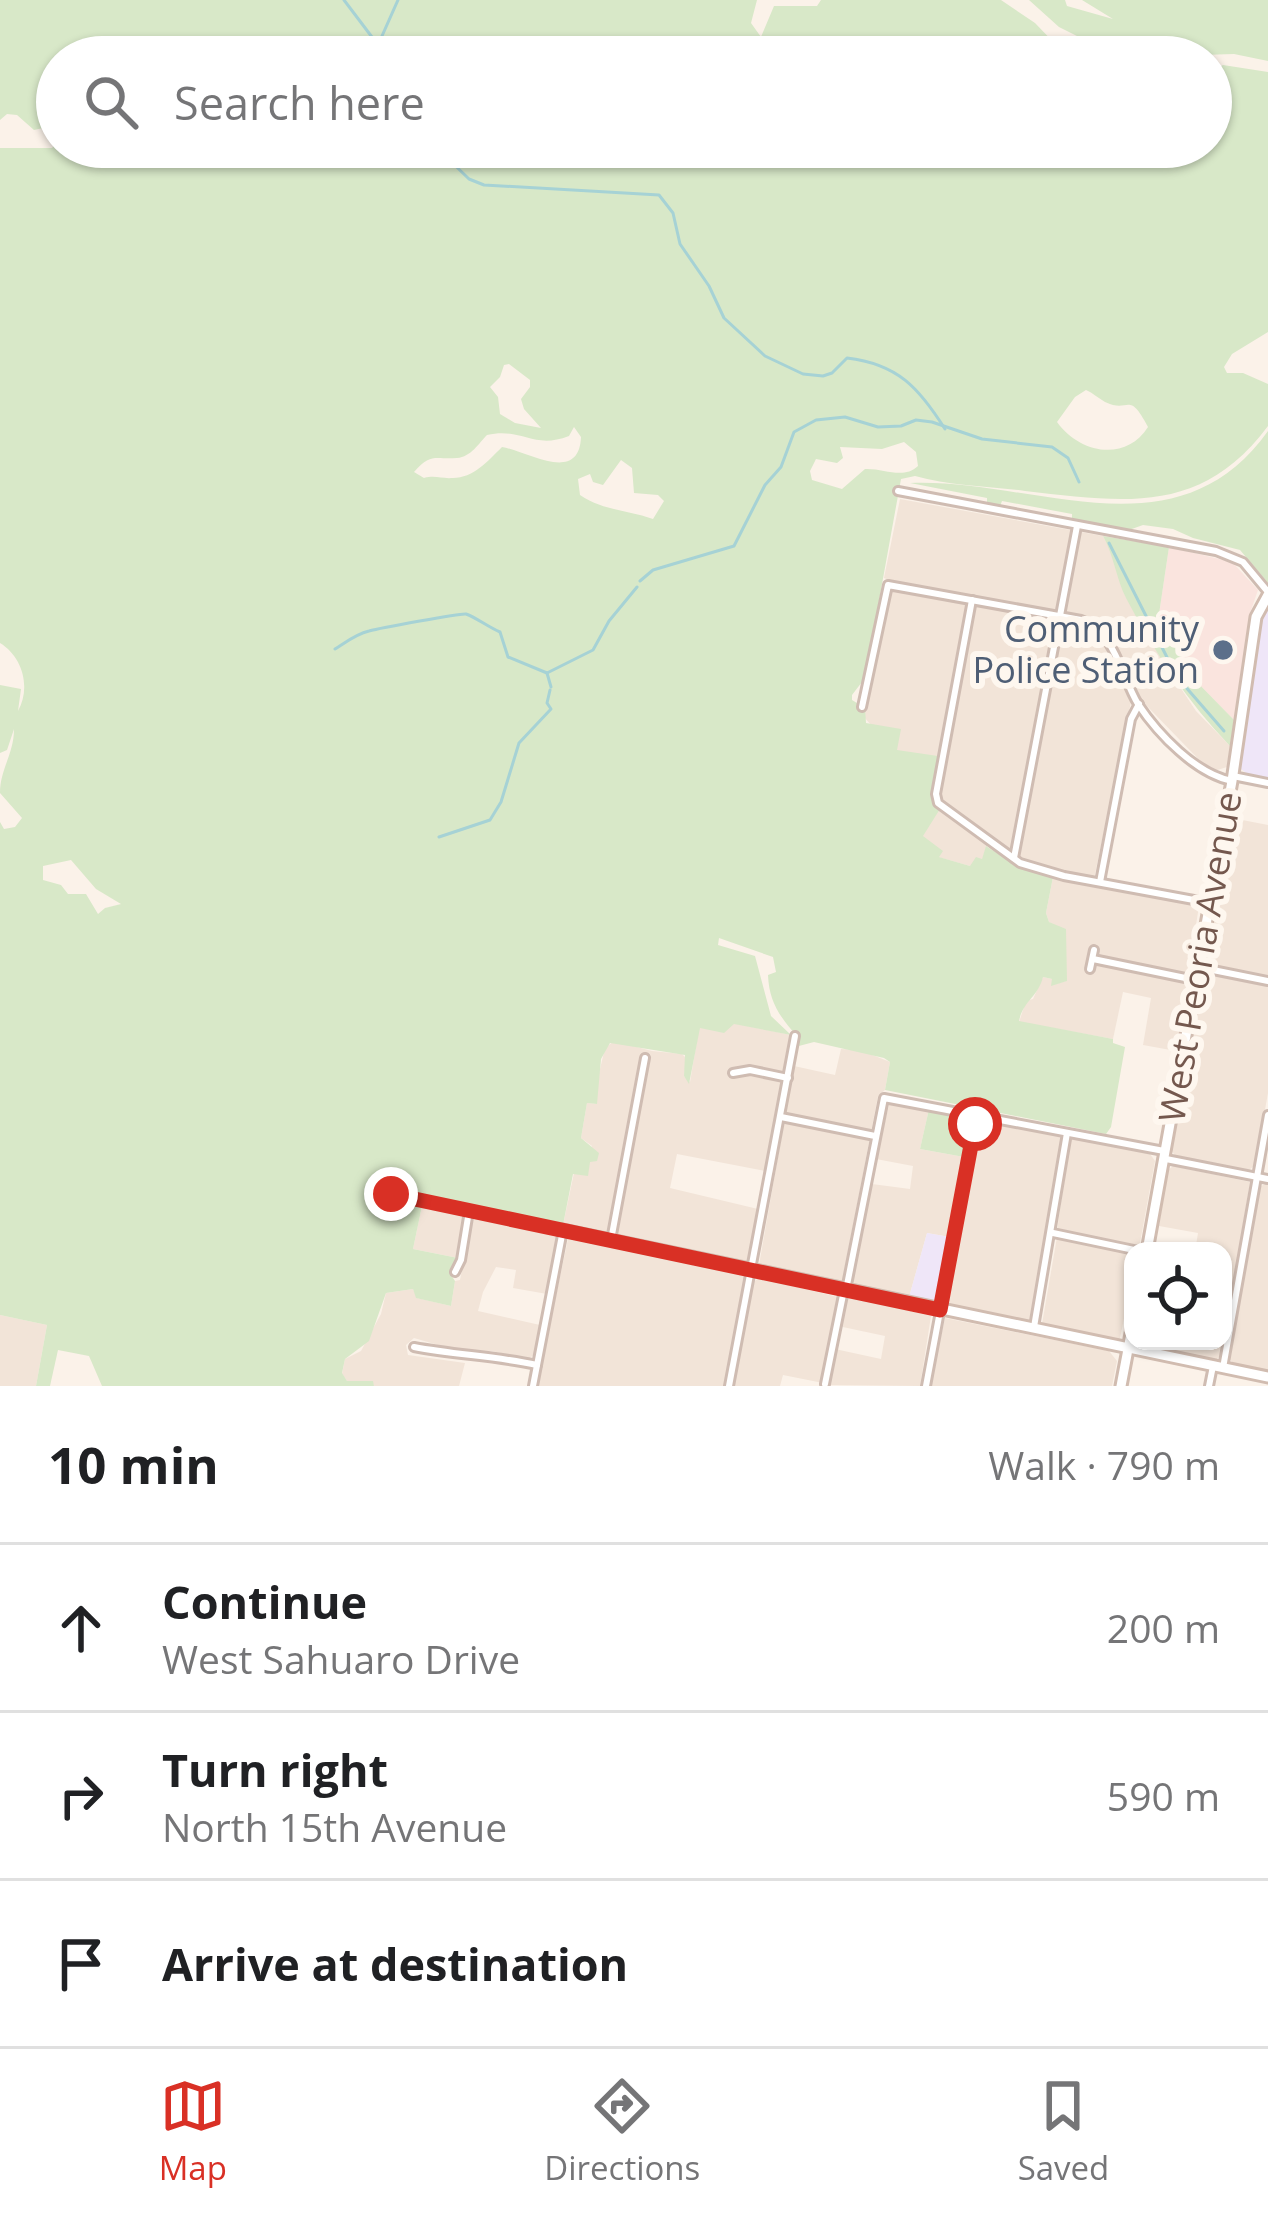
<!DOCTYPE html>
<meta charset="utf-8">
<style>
body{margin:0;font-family:"Open Sans",sans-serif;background:#f2f2f2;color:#202124}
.controls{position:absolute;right:36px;bottom:36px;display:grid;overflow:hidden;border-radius:24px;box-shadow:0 3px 9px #0004}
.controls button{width:108px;height:108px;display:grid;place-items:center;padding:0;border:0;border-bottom:3px solid #e0e0e0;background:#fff;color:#202124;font:60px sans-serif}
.stop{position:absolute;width:36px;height:36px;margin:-27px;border:9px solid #d93025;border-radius:50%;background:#fff}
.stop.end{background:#d93025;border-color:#fff;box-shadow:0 3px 12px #0008}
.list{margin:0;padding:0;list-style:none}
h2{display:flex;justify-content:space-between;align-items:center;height:156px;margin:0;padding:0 48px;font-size:51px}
h2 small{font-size:39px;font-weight:400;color:#757577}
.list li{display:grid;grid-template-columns:78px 1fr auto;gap:36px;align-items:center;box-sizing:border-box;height:168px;padding:0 48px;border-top:3px solid #e0e0e0}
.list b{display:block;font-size:45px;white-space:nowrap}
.list p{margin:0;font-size:39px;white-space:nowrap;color:#757577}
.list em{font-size:39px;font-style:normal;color:#757577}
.icon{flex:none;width:66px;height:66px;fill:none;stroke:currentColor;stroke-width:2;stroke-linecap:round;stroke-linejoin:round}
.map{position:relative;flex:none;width:1268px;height:1386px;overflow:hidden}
.search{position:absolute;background:#fff;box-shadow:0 3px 9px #0004;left:36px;right:36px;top:36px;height:132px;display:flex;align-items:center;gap:30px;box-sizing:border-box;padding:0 42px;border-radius:66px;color:#757577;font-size:45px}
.sheet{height:660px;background:#fff}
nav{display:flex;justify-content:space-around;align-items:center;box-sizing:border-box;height:168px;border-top:3px solid #e0e0e0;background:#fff;font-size:33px;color:#757577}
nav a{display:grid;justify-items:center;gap:6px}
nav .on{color:#d93025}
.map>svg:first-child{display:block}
.residential{fill:#f2e4d8}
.commercial{fill:#fae4de}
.education{fill:#efe6f8}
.green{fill:#d8e8c8;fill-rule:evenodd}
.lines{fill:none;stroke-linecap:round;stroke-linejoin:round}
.stream{stroke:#a6d2d5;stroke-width:3}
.street-casing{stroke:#cfbcb2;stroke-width:12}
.secondary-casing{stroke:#d1bcb0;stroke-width:15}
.street{stroke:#fff;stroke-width:6}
.secondary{stroke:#fff;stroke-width:9}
.route{stroke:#d93025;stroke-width:15}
.service-dot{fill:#5c6f8a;stroke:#fef7ef;stroke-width:4.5}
.labels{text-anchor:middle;stroke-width:12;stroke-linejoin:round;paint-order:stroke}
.service-label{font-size:36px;fill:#4e5e75;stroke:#fef7ef;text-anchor:end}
.street-label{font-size:36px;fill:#74584e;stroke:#fef7ef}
</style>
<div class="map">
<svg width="1268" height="1386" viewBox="0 0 1268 1386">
<rect width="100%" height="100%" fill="#fbf2e9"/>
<!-- residential -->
<g class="residential">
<polygon points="900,499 1103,536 1113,555 1126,597 1176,681 1196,711 1230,746 1227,767 1211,772 1145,704 1131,702 1094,879 1022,862 988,842 982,860 970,866 938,857 922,836 934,804 931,792 864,717 889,580 884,578"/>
<polygon points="1232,818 1268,825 1268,976 1211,965 1206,961"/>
<polygon points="1053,877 1199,906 1176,1051 1143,1045 1151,998 1123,992 1113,1039 1019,1022 1026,1001 1033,999 1043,977 1052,979 1052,985 1066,981 1060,928 1049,922 1046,913"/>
<polygon points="1208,974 1268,986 1268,1093 1255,1165 1249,1170 1175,1156 1171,1149 1202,978"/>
<polygon points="733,1023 791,1035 765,1171 677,1154 670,1188 758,1209 749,1260 743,1263 563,1225 574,1173 592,1146 581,1138 587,1103 597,1104 596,1086 605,1048 614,1041 652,1051 682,1054 687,1059 684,1076 690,1082 699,1028"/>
<polygon points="841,1049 860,1050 890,1062 885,1090 878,1096 842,1282 759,1265 794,1066 835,1075"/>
<polygon points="890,1101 929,1109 920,1149 964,1157 950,1237 927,1233 909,1297 857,1286 853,1281 872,1184 910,1189 913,1166 876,1159"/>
<polygon points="985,1120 1064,1137 1029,1322 945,1306 980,1124"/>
<polygon points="1070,1137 1150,1154 1155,1161 1140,1243 1136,1246 1057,1231"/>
<polygon points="1173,1166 1250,1182 1221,1356 1215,1360 1149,1349 1141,1341 1223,1341 1223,1251 1195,1251 1198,1233 1159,1226 1167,1171"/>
<polygon points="1268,1183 1268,1371 1236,1365 1229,1359 1261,1186"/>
<polygon points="422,1206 462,1215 465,1221 458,1258 413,1249"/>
<polygon points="477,1217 556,1236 547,1294 513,1288 516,1270 496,1267 483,1292 478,1311 540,1325 534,1355 528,1359 492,1351 469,1354 414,1338 406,1345 408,1355 465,1363 459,1386 374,1386 372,1382 347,1381 342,1374 345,1359 361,1351 381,1314 386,1293 413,1289 417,1298 451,1306 455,1281 460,1280 471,1222"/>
<polygon points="1057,1237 1133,1251 1133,1275 1120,1338 1115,1341 1042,1324"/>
<polygon points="568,1239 742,1274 746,1281 726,1386 537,1386"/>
<polygon points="759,1278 838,1297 823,1383 783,1375 780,1386 733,1386 753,1282"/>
<polygon points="845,1295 931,1316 920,1386 828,1385 835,1349 881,1359 885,1336 838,1326"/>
<polygon points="0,1315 47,1325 36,1386 0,1386"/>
<polygon points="945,1318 1109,1351 1117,1361 1112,1386 930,1386"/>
</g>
<!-- commercial -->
<polygon class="commercial" points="1169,547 1232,562 1258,590 1250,613 1234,720 1191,676 1159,614"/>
<!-- education -->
<g class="education">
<polygon points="1268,605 1268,778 1246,773 1240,768 1261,620"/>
<polygon points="927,1233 950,1237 938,1304 909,1297"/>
</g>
<!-- green -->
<g class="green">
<path d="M 0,0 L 757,0 L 751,23 L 761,37 L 774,6 L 817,6 L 821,0 L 1001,0 L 1035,23 L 1062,51 L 1088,54 L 974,57 L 973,43 L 961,39 L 951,42 L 949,57 L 727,57 L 695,48 C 674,61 643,59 617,57 C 604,56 600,51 588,57 L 57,57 L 57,125 L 34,130 L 17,115 L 7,114 L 0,120 Z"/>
<polygon points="1029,0 1065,0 1067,6 1113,19 1082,0 1268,0 1268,61 1234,54 1135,57 1115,50 1093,49 1083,39 1059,27"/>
<path d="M 1223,65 L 1268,72 L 1268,332 L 1232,354 L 1224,367 L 1227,373 L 1243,373 L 1268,384 L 1268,426 C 1201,516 1124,502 1025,491 C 989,486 949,486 915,476 L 901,479 L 865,678 L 852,695 L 852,700 L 865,708 L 866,723 L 901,729 L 897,750 L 938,756 L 931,799 L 940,809 L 923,836 L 943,851 L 939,857 L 970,866 L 976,857 L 982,859 L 986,846 L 1022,869 L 1053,877 L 1046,913 L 1049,922 L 1066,929 L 1067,981 L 1051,986 L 1052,979 L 1043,977 C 1038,997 1023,1001 1019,1021 L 1113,1039 L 1113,1043 L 1125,1047 L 1111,1127 L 1106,1134 L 885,1090 L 890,1062 L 884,1058 L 814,1042 L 795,1047 L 797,1036 C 780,1017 769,1002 768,975 L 776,972 L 773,957 L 719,938 L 718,945 L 755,956 L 771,1016 L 791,1035 L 734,1024 L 724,1033 L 700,1028 L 689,1084 L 684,1076 L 685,1055 L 610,1043 L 601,1059 L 597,1104 L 587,1103 L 581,1138 L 599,1153 L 597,1161 L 590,1162 L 588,1176 L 573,1174 L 563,1225 L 389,1190 L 388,1199 L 422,1206 L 413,1249 L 458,1258 L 449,1272 L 455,1281 L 451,1306 L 416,1298 L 413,1289 L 386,1293 L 369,1341 L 345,1359 L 342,1373 L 347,1381 L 373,1381 L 374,1386 L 102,1386 L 89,1356 L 58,1350 L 50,1386 L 36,1386 L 47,1325 L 0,1315 L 0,822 L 4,829 L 15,827 L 22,818 L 0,793 C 0,769 14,754 14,729 L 7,750 L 0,753 L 0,685 L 21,689 L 18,711 C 31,688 23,657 0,643 L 0,148 L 52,148 L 57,142 L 57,147 L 1211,147 L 1211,102 L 1224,98 L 1211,71 ZM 509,364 L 530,380 L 530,387 L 521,399 L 524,409 L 541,428 L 515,423 L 500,414 L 498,397 L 490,387 L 500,377 L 504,365 ZM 1086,390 C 1093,393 1098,398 1105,402 C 1130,414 1128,389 1148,427 C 1126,462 1080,454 1057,422 L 1075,397 ZM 574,427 L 581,437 C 579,485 527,451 502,447 C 488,461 473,478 453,478 C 441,479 436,475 424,478 L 414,472 C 431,452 436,460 457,458 C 471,457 479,443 487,435 C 522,427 533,450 569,436 ZM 904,442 L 916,452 L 918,466 C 903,480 884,468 865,469 L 842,489 L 812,480 L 810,471 L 816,459 L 837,463 L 843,458 L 840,447 L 882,449 ZM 621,460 L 632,468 L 634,493 L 658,495 L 664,501 L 653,519 C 628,510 604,511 580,495 L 578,479 L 590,474 L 593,482 L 603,485 ZM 71,860 L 96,889 L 121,904 L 105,908 L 98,914 L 86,894 L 68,894 L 61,885 L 43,880 L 43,866 Z"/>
<path d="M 1268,431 L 1268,583 L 1240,550 L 1193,538 L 1173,529 L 1143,525 L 1129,530 L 1072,520 L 1072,514 L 1002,501 L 999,509 L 987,507 L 987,498 L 910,483 C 1035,478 1177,559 1268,431 Z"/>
<path d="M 1103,536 L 1169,547 L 1159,614 L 1191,676 L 1234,720 L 1230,746 C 1188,702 1154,652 1126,598 C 1116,578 1114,556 1103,536 Z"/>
<polygon points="929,1109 969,1119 964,1157 920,1149"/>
</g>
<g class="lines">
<!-- stream -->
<g class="stream">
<polyline points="344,0 378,45"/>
<polyline points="379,57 378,45 398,0"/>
<path d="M 436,147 L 469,179 L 484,185 L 659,195 L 673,213 L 680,244 L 709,286 L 724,318 L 765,356 L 803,374 L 823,376 L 832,373 L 847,358 C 898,364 919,388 945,429"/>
<polyline points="1109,543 1177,677 1224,731"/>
<polyline points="640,581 653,570 734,546 765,485 781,467 794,432 816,420 845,417 878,427 901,426 916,420 932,422 982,439 1052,447 1068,458 1079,482"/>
<path d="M 335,649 C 346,642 356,634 369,631 C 380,628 461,613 466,614 C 477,618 488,627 500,632 L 508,657 L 547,673 L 593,650 L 609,621 L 637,587"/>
<polyline points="547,673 551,687"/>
<polyline points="439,837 490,820 501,802 519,743 551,709 547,703 550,690"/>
</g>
<!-- street casing -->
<g class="street-casing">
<g id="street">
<polyline points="898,491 1216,551 1243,562 1268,592"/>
<polyline points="972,600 936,794 938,803 1020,863 1064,876 1210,903"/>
<path d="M 862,707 L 888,585 L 1081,620 C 1115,631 1121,676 1138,704 C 1158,734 1196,774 1232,781"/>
<polyline points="1233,776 1268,783"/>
<polyline points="1014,858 1077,526"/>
<polyline points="1100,882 1131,719 1139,704"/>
<polyline points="1093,959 1195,980"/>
<polyline points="1198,967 1268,981"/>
<polyline points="1090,969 1094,950"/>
<polyline points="733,1073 750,1070 788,1078"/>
<polyline points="781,1117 875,1136"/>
<polyline points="1166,1159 1268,1179"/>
<polyline points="391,1194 563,1230 533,1386"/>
<polyline points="1053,1233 1139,1251"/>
<polyline points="611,1240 645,1058"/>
<polyline points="455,1272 461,1260 469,1211"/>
<polyline points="846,1290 884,1098 1164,1151"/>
<polyline points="1034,1327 1067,1133"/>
<path d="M 414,1347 C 456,1355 496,1356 537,1365"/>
<polyline points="1223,1368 1268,1115"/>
<polyline points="825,1384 844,1290"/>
<polyline points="729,1386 795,1036"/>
<polyline points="926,1386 977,1114"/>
<polyline points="1209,1386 1213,1366"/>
</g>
</g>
<!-- secondary casing -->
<g class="secondary-casing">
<g id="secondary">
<polyline points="563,1230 1268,1377"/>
<polyline points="1147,1251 1232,781 1256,617 1268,595"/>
<polyline points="1121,1386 1133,1323"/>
</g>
</g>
<!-- street -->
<use href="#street" class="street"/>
<!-- secondary -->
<use href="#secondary" class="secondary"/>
</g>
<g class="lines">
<!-- route -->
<polyline class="route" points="391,1194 940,1310 975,1124"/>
</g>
<!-- markers -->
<circle class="service-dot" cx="1223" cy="650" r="12"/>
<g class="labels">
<!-- service labels -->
<g class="service-label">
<text x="1199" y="642">Community<tspan x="1199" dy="41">Police Station</tspan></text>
</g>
<!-- street labels -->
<g class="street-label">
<text transform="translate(1200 957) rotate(-80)" y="13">West Peoria Avenue</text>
</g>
</g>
</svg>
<div class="controls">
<button><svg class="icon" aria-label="locate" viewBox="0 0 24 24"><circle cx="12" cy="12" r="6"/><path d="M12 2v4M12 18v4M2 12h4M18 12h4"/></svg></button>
</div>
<div class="stop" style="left:975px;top:1124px"></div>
<div class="stop end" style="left:391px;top:1194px"></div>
<div class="search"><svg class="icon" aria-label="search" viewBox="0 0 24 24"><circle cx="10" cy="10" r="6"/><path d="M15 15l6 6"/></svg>Search here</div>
</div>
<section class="sheet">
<h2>10 min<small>Walk · 790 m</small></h2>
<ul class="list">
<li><svg class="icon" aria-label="ahead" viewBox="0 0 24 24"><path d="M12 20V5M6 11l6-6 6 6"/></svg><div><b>Continue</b><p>West Sahuaro Drive</p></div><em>200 m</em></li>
<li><svg class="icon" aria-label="right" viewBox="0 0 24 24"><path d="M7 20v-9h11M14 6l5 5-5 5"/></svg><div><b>Turn right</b><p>North 15th Avenue</p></div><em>590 m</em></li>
<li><svg class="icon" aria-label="arrive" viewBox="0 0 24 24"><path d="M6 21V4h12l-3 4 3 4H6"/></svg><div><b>Arrive at destination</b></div></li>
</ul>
</section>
<nav>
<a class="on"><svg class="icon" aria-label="map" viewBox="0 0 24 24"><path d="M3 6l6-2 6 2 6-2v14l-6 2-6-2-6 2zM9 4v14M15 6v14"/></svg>Map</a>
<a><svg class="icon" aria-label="directions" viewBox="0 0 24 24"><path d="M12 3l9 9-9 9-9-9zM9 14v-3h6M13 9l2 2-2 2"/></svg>Directions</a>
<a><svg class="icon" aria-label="saved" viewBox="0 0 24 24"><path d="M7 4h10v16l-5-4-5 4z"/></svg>Saved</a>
</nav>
